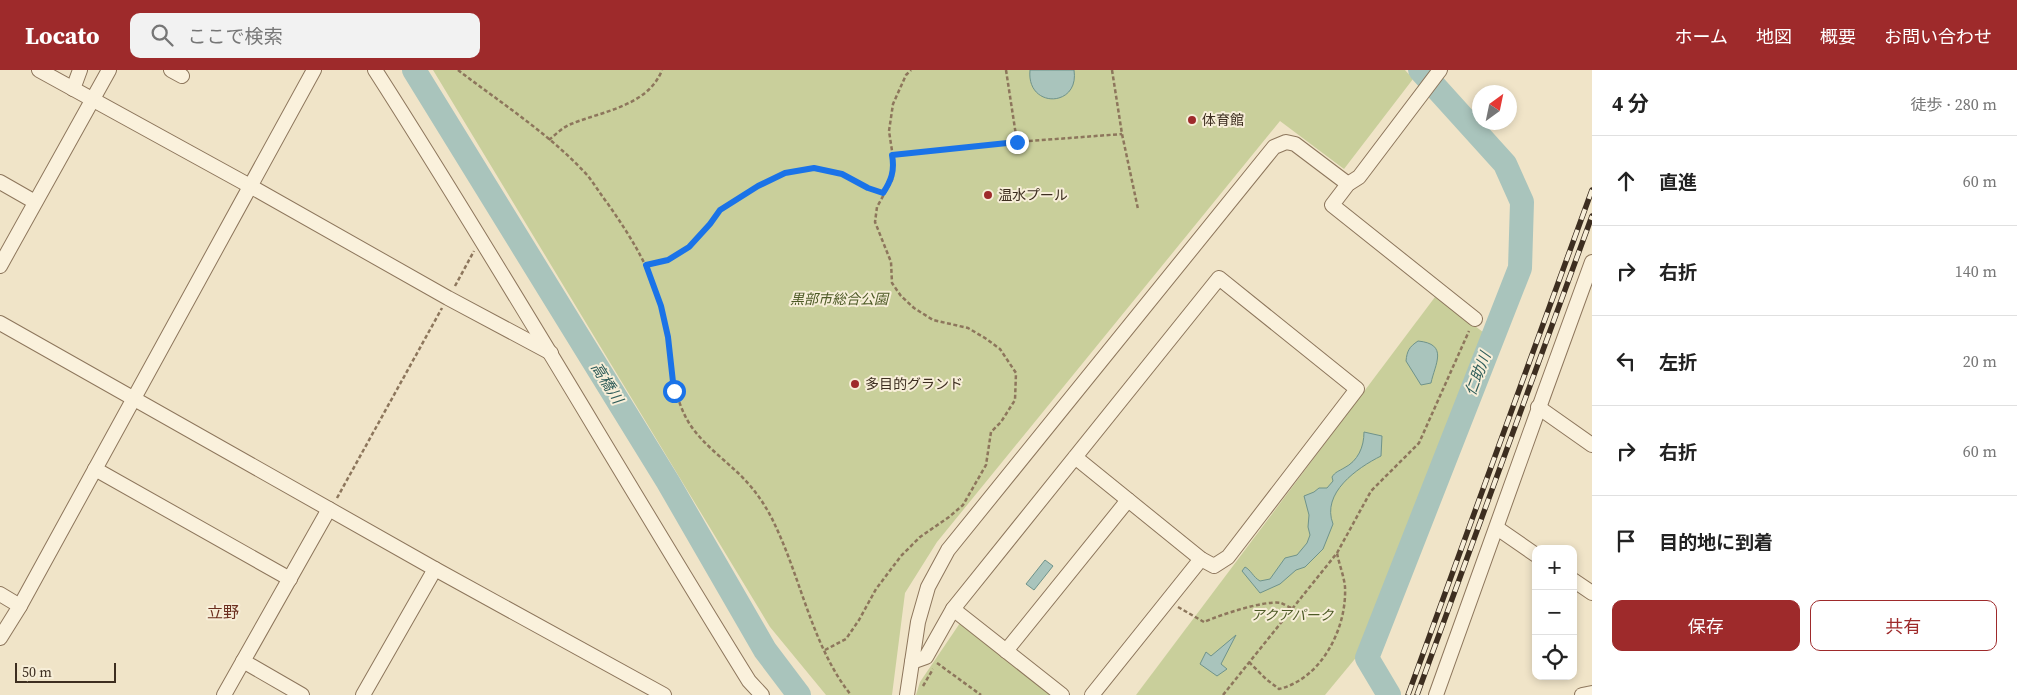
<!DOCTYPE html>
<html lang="ja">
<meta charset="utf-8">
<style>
body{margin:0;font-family:"Source Serif 4","Noto Sans JP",serif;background:#f2f2f2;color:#222}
.controls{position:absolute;right:15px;bottom:15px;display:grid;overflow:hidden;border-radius:10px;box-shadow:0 2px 8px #0003}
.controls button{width:45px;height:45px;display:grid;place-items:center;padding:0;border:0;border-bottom:1px solid #e0e0e0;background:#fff;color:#222;font:25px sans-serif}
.compass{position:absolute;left:1472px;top:15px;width:45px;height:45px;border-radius:50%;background:#fff;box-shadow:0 2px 8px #0003;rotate:33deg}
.scale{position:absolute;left:15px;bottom:12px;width:101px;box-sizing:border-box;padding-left:5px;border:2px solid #3d2e20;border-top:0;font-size:14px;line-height:18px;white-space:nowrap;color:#3d2e20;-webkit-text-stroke:4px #f7eed8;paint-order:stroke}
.stop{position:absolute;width:15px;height:15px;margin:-11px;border:4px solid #1a73e8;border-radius:50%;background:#fff}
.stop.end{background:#1a73e8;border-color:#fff;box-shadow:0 1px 5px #0008}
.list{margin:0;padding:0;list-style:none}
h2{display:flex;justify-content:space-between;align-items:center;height:65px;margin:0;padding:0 20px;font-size:21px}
h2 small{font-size:16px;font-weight:400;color:#767676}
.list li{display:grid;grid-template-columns:32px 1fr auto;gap:15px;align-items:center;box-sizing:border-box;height:90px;padding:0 20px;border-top:1px solid #e0e0e0}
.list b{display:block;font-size:19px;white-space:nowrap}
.list em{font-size:16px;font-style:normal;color:#767676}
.actions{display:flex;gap:10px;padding:15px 20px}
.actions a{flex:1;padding:11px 0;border:1px solid #9e2a2b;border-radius:10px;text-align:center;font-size:18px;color:#9e2a2b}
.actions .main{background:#9e2a2b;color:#fff}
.icon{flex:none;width:28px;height:28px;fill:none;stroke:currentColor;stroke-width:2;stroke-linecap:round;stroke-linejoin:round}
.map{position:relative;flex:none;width:1592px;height:625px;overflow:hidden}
header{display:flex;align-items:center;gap:30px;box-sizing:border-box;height:70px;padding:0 25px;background:#9e2a2b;color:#fff}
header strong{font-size:24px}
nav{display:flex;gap:28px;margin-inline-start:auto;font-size:18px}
.search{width:350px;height:45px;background:#f2f2f2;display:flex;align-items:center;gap:12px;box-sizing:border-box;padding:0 18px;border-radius:10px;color:#767676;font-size:19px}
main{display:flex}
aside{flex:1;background:#fff}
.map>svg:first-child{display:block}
.green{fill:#c9cf9b}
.water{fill:#a9c4bc;stroke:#6f938a}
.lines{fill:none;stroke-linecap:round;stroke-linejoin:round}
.river{stroke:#a9c4bc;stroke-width:24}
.minor-casing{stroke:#8d765c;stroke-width:16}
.path{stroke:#8d765c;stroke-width:2.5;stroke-dasharray:4 2.5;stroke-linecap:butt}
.minor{stroke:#faf1dc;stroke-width:14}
.rail-casing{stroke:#3d2e20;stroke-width:5.5}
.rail{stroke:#f7eed8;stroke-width:4;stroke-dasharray:11;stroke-linecap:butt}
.route{stroke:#1a73e8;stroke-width:6}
.poi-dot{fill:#9e2a2b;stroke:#f7eed8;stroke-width:2}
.labels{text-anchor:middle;stroke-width:4;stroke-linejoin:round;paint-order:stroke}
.poi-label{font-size:14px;fill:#3d2e20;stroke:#f7eed8;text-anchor:start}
.park-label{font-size:14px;font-style:italic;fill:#4d5a26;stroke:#f7eed8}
.water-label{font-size:15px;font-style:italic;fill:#2f5d5a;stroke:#f7eed8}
.quarter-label{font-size:16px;fill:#6b2e1e;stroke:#f7eed8}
</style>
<header>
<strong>Locato</strong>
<div class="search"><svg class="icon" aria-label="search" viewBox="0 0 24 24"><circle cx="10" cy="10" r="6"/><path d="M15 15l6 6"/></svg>ここで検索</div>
<nav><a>ホーム</a><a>地図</a><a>概要</a><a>お問い合わせ</a></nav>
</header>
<main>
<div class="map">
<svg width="1592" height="625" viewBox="0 0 1592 625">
<rect width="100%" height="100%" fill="#f0e4c8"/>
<!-- green -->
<g class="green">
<polygon points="433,0 1405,0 1413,9 1344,99 1280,51 937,472 905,523 892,625 826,625 770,557"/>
<polygon points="1435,227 1483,262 1359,584 1325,625 1136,625"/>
<polygon points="960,553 1052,625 916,625 920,612"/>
</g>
<!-- water -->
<g class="water">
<path d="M 1030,0 L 1074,0 C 1080,38 1026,39 1030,0 Z"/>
<path d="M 1418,271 C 1449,274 1435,294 1431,313 L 1421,315 L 1406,291 C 1407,281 1409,277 1418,271 Z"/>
<path d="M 1364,362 L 1382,366 L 1381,386 C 1357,398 1321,423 1333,454 L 1323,479 L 1305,497 L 1296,500 L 1280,514 L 1260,523 L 1242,501 L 1245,497 C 1251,500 1253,507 1260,511 L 1270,509 L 1285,488 L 1297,485 L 1307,473 L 1310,465 L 1308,457 L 1309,445 L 1304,426 L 1314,422 L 1319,418 L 1327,418 L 1333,411 L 1332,407 C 1335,402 1339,401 1344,398 C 1358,391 1364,377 1364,362 Z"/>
<polygon points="1045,490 1053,496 1034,520 1026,514"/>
<polygon points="1236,565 1221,594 1227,599 1217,606 1200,594 1206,582 1211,586"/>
</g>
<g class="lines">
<!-- river -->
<g class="river">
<polyline points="414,0 668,412 765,580 799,625"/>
<polyline points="1389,625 1367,588 1520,198 1522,132 1505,94 1420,0"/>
</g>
<!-- minor casing -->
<g class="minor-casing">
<g id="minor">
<polyline points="39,0 250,116 448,228 551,283"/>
<polyline points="171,0 182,6"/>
<path d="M 375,0 C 504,201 623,408 749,611 L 762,625"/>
<polyline points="1440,0 1359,107 1348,114 1332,135 1475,249"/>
<polyline points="73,19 80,0"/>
<polyline points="0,112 35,132"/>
<polyline points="0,196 109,0"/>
<polyline points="0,253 435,499 664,625"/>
<polyline points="1538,337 1592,375"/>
<polyline points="95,399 290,509"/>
<polyline points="1497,458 1536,485"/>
<polyline points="1573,510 1592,523"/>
<polyline points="0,524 20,536"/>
<polyline points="953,539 1062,625"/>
<polyline points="0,568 20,536 314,0"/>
<polyline points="1006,581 1128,430"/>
<polyline points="243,591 302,625"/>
<polyline points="912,592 926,587 953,539 1219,208 1357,319 1228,487 1214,496 1201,489 1075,387"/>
<polyline points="224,625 329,439"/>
<polyline points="363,625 435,499"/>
<polyline points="907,625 918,552 928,517 948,480 1274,77 1286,72 1295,74 1348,114"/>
<polyline points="1092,625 1201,489"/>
<path d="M 1436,625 C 1488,481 1539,336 1592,192"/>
<polyline points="1582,625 1592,623"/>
</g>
</g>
<!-- path -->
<g class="path">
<path d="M 458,0 C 501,33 551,65 588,106 C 595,115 601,125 608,134 C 631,167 649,196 661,235 C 674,274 667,317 689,353 C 701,372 721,387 737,402 C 753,417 766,435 775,455 C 801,509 813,578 851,625"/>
<polyline points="1006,0 1017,72"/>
<polyline points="1112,0 1122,64 1138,139"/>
<path d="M 549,70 C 556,64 563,57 571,54 C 603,41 648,36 662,0"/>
<polyline points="893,85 1017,72 1122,64"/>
<polyline points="645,195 668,190 689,177 710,154 720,140 758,116 785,103 814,98 842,104 868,118 883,123"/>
<polyline points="455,216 474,181"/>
<polyline points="337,428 442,238"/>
<path d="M 1178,537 L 1204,552 C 1220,545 1264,530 1281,533 C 1284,534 1288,537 1292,538"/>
<polyline points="825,580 846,569 859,550 876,519 901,486 920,467 949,447 963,435 986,395 991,362 1001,352 1015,330 1016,303 1000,279 985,268 968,258 933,250 914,238 901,226 892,213 891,192 875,152 877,137 892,110 894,94 889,61 893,34 906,5 911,0"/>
<path d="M 1249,592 L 1266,609 L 1279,619 C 1321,609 1347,559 1345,517 C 1344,506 1339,494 1337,483"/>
<polyline points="937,593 981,625"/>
<polyline points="923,616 933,599"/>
<polyline points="1223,625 1337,483 1371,421 1419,373 1469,261"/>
</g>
<!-- minor -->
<use href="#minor" class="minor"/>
<!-- rail casing -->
<g class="rail-casing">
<g id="rail">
<polyline points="1408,625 1592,120"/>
<polyline points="1417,625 1592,146"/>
</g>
</g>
<!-- rail -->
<use href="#rail" class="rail"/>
</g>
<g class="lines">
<!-- route -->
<path class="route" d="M 674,321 L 668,267 L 661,236 L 646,195 L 668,190 L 689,177 L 710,154 L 720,140 L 758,116 L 785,103 L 814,98 L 842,104 L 868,118 L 883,123 C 891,111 895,101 892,85 L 1017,72"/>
</g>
<!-- markers -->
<g class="poi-dot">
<circle cx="1192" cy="50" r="5"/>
<circle cx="988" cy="125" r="5"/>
<circle cx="855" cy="314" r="5"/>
</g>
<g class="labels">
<!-- poi labels -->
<g class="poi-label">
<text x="1202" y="55">体育館</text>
<text x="998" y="130">温水プール</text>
<text x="865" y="319">多目的グランド</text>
</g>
<!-- park labels -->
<g class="park-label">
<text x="839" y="234">黒部市総合公園</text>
<text x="1292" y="550">アクアパーク</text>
</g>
<!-- water labels -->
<g class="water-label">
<text transform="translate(1478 304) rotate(-69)" y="5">仁助川</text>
<text transform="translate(607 313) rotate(58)" y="5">高橋川</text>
</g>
<!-- quarter labels -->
<g class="quarter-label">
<text x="223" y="548">立野</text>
</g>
</g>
</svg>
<div class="controls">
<button>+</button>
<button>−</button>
<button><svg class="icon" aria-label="locate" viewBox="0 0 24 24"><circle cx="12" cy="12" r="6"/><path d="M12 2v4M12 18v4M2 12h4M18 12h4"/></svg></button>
</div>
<svg class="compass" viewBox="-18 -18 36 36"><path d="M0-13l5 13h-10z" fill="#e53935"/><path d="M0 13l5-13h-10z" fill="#767676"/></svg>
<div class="scale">50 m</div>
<div class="stop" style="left:674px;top:321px"></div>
<div class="stop end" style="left:1017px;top:72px"></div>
</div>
<aside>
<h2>4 分<small>徒歩 · 280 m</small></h2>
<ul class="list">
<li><svg class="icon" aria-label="ahead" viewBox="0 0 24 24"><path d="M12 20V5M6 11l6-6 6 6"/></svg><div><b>直進</b></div><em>60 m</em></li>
<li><svg class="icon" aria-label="right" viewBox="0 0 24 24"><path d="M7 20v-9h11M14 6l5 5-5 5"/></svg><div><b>右折</b></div><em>140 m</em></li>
<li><svg class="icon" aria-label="left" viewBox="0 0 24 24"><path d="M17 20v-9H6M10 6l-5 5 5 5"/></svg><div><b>左折</b></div><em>20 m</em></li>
<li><svg class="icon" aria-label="right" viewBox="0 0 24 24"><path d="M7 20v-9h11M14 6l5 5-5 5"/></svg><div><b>右折</b></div><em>60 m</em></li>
<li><svg class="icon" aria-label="arrive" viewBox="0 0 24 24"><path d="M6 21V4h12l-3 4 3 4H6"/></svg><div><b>目的地に到着</b></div></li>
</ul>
<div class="actions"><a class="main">保存</a><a>共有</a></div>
</aside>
</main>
